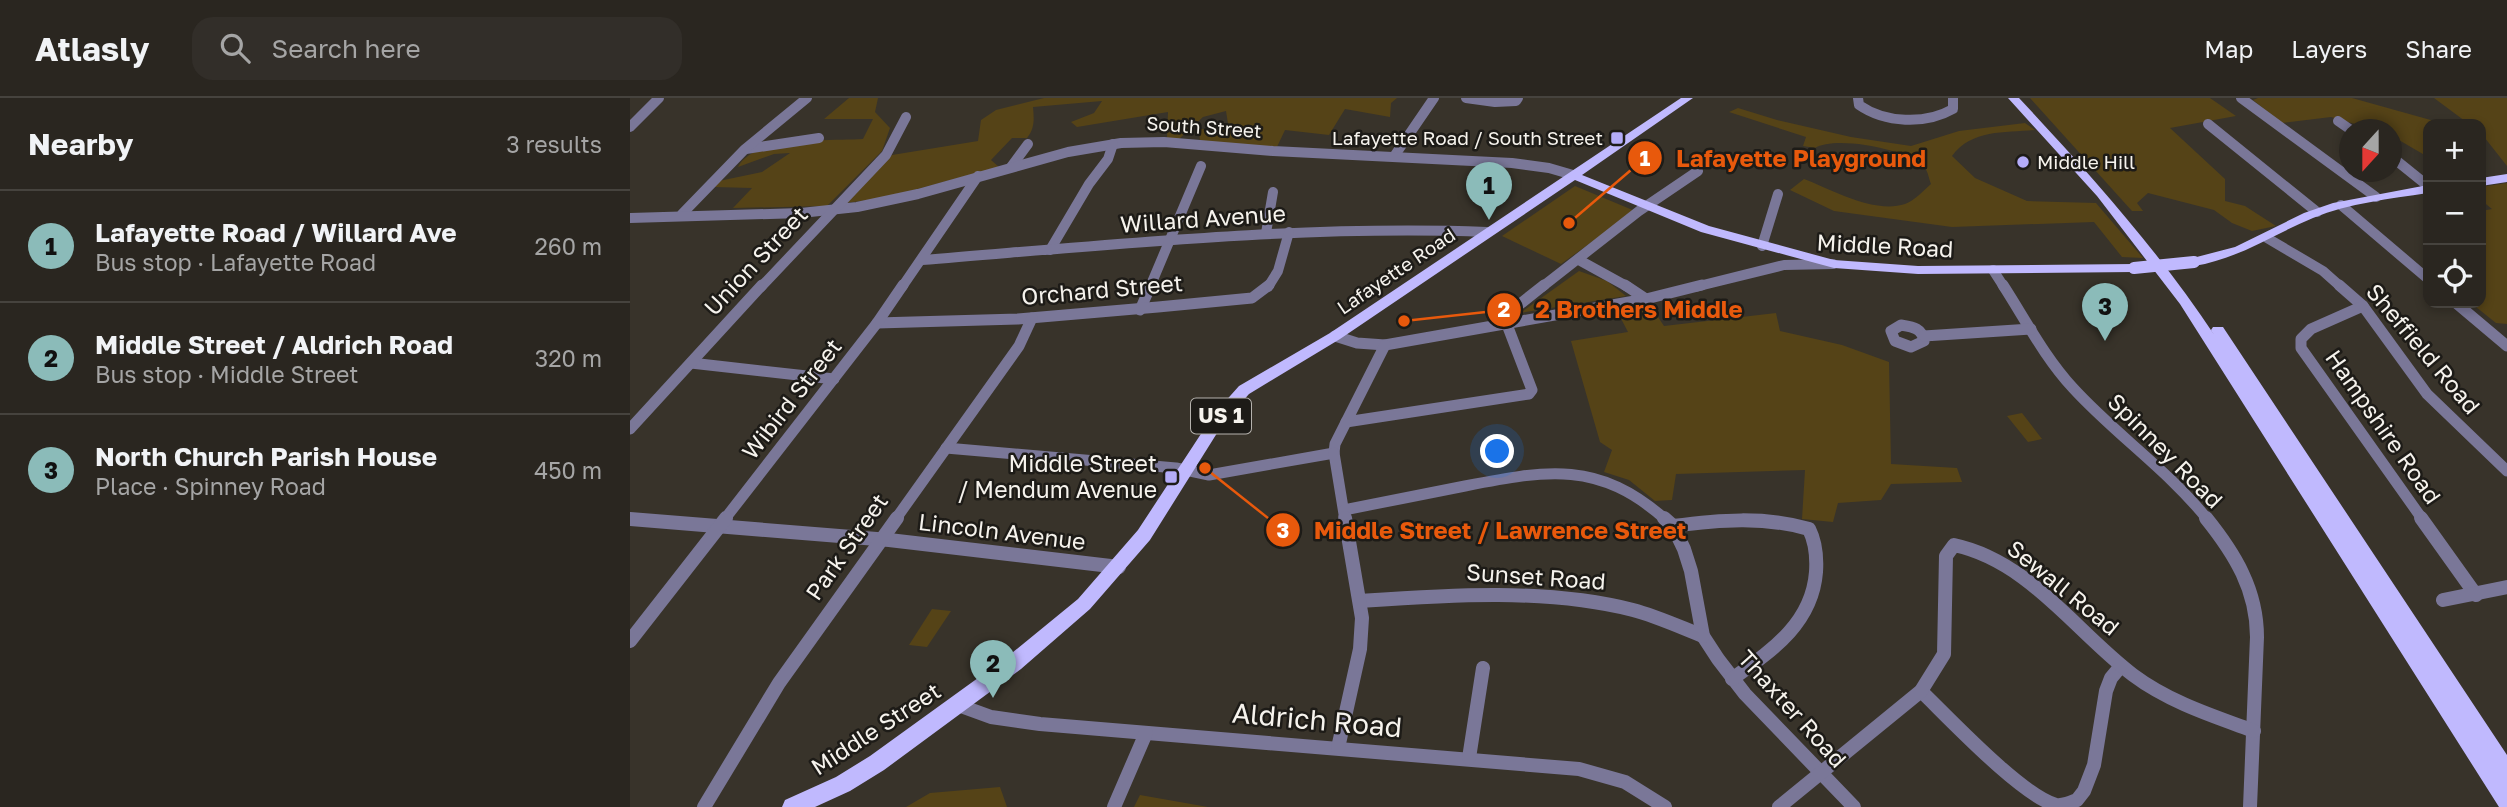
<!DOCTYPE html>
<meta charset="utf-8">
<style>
body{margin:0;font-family:"Golos Text",sans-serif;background:#322e29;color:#f1f3f6}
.controls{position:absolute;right:21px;top:21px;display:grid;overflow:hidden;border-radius:14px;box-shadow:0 4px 10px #0003}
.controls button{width:63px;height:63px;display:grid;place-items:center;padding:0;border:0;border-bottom:2px solid #46433e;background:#2a2620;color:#f1f3f6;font:35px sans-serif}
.compass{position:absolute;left:1709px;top:21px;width:63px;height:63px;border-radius:50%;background:#2a2620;box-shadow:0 4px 10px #0003;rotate:201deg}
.you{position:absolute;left:868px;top:354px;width:24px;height:24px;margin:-18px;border:5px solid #fff;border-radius:50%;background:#1a73e8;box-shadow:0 0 0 10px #1a73e833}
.badge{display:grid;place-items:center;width:46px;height:46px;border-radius:50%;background:#8bbbb9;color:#111;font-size:23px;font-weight:700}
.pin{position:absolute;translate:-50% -58px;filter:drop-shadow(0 2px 4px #0008)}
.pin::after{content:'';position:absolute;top:37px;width:24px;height:21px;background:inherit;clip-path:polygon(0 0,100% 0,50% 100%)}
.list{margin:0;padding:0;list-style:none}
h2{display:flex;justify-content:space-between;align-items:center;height:91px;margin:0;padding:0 28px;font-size:30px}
h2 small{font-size:23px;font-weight:400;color:#a5a5a5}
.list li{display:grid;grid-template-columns:46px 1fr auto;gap:21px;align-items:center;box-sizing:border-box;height:112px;padding:0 28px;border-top:2px solid #46433e}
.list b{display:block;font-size:26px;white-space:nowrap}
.list p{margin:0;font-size:23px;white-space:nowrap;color:#a5a5a5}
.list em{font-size:23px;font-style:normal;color:#a5a5a5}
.icon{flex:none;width:38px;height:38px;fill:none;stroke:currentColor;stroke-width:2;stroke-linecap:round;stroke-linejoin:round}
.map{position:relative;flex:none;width:1877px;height:709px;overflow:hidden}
header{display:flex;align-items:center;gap:42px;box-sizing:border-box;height:98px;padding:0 35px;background:#2a2620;border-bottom:2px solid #46433e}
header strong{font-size:33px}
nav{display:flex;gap:38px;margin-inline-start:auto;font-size:24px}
.search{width:490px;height:63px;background:#322e29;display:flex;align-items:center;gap:18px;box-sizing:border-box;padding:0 24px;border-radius:21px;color:#a5a5a5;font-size:26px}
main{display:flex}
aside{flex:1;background:#2a2620}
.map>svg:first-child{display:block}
.green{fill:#554317}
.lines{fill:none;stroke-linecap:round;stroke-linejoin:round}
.minor-far2{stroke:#7a7798;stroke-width:10}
.minor-far1{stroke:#7a7798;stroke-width:11}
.minor{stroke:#7a7798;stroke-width:14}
.major{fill:#c0b9fe;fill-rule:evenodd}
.major-bridge{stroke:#c0b9fe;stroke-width:12}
.poi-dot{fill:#b4acf9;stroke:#1d1b17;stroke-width:2.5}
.labels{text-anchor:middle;stroke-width:5;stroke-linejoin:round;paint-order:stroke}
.far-street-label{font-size:19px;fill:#f6f3ed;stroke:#1d1b17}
.far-poi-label{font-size:19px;fill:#f6f3ed;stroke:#1d1b17;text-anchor:end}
.shield{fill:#1d1b17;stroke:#b5b2ad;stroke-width:2}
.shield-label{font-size:21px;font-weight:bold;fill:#f6f3ed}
.street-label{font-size:23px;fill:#f6f3ed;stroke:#1d1b17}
.poi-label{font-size:23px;fill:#f6f3ed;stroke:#1d1b17;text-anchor:end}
.near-street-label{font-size:28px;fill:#f6f3ed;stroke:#1d1b17}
.leader{fill:none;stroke:#e8590c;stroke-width:2.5}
.callout-dot{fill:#e8590c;stroke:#1d1b17;stroke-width:2.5}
.mark-label{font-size:21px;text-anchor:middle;font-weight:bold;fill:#fff}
.callout-label{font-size:24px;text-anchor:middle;font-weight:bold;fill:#e8590c;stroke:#1d1b17;stroke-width:5;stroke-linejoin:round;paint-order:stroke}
</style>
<header>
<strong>Atlasly</strong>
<div class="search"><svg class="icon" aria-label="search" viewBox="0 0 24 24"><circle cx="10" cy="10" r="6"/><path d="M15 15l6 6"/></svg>Search here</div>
<nav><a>Map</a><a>Layers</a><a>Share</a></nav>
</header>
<main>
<aside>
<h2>Nearby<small>3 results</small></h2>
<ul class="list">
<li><span class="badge">1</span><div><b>Lafayette Road / Willard Ave</b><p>Bus stop · Lafayette Road</p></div><em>260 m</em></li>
<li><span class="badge">2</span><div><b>Middle Street / Aldrich Road</b><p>Bus stop · Middle Street</p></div><em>320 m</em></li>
<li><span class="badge">3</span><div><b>North Church Parish House</b><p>Place · Spinney Road</p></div><em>450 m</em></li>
</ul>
</aside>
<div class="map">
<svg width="1877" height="709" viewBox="0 0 1877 709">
<rect width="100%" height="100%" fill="#38332a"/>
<!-- green -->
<g class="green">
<path d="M 219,0 L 248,0 L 245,14 L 260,30 L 252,53 L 197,108 L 103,110 L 122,90 L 84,89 L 89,83 L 132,74 L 160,55 L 144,56 L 108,69 C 124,38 202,43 233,41 L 243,21 L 194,21 Z"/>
<path d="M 414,0 L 767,0 L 761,5 L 760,19 L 715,11 L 699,37 L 655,32 L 646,51 L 570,43 L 569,31 L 599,32 L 596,13 L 573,19 L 549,41 L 537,40 L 538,14 L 447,29 L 441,24 L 464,15 L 472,3 L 403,9 C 404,21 405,30 397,40 L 382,40 L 361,62 L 369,69 L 254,100 L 215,105 L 262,57 L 348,43 L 351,22 L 366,12 Z"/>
<polygon points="1400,0 1580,0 1606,18 1540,30 1595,81 1595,103 1615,108 1646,128 1622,133 1602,125 1584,112 1518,95 1507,105 1513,113 1502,113"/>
<polygon points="1628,0 1722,0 1815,26 1798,26 1798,59 1762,38 1762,32 1742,31 1701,19 1652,25 1623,2"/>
<polygon points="1804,0 1877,0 1877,68 1851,35 1851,26 1839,26"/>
<path d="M 1108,10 L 1147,22 L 1221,39 L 1281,48 L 1329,33 L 1395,25 L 1405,32 C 1375,35 1342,31 1322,58 L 1345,80 L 1397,103 L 1466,105 L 1513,160 L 1492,159 L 1464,124 L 1322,129 L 1204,113 L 1160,92 L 1174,81 C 1203,92 1244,116 1275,106 C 1284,103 1294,92 1301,86 C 1299,81 1298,74 1295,70 C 1279,51 1205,37 1185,50 L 1173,48 L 1176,39 L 1099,14 Z"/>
<polygon points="1877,85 1877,226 1866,225 1841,205 1851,205 1851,113 1862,111 1851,102 1851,89"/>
<polygon points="945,88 1005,113 931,166 872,138"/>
<polygon points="949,173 977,183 996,198 890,215"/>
<polygon points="1020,207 1034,228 1146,215 1150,233 1212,247 1259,264 1261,366 1327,370 1332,384 1261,386 1251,402 1208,405 1203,424 1172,421 1175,372 1046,376 1042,402 1025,403 999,382 974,374 982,352 970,344 941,243 998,234 987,213"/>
<polygon points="1392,315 1412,341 1398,344 1377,318"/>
<polygon points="302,511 321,513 297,549 279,547"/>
<polygon points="370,689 377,709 276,709 300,695"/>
<polygon points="510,697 578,709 504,709"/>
</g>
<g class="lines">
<!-- minor-far2 -->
<g class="minor-far2">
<polyline points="836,0 865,4 886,3 888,0"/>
<path d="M 1228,0 L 1229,7 C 1255,25 1295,27 1323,11 L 1323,0"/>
<polyline points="1611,0 1746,99"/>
<polyline points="1708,23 1721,32"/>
<polyline points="1578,26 1687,114"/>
<polyline points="0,29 29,0"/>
<polyline points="116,51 189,40"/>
<polyline points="765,57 804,0"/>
<polyline points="1762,59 1798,88"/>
<polyline points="381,69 398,46"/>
<polyline points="1711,107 1798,181"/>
<polyline points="52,116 115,51 177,0"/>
<polyline points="0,120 171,115 227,109 288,96 438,54 491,45 534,44 643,53 882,65 919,70 943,77"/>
<polyline points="636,135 643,94"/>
<polyline points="1637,140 1693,173 1711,189"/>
<polyline points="1132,148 1148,96"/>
<polyline points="420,152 459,86 478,61 483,46"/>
<path d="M 292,162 C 480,147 668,127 857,134"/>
<polyline points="949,162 998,189"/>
<polyline points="1363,172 1374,189"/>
<polyline points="131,189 256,57 276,19"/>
<polyline points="272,189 348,78"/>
<polyline points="520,189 571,68"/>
<polyline points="638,189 648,173 659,134"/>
<polyline points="912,189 1009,113 1068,73"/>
<polyline points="1065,189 1154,167 1203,166"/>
</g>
<!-- minor-far1 -->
<g class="minor-far1">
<polyline points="995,187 1016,201"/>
<path d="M 1373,187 C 1395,221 1415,260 1443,290 C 1485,336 1538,372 1578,422"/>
<polyline points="1709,187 1733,208 1797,296 1877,373"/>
<polyline points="1826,205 1877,248"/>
<polyline points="1733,208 1681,231 1671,241 1671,250 1793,422"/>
<polyline points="510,212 521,187"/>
<polyline points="247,225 388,221 528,209 622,200 639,187"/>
<path d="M 1271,227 C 1283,229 1292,230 1294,243 L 1281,249 L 1265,243 L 1261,233 Z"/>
<polyline points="705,238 727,245 755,247 1016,201 1072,187"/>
<polyline points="1294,238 1401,231"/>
<polyline points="61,265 204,281"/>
<polyline points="716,324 899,296 902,292 876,224 880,214 914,187"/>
<polyline points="0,331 132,187"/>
<polyline points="316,350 546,370 579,377 704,355 705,346 755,247"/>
<polyline points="704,355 715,422"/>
<path d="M 714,412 C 754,404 795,396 835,388 C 917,372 969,362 1036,422"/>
<polyline points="0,421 8,422"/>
<polyline points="94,422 247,225 273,187"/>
<polyline points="265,422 389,248 402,220"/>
</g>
<!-- minor -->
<g class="minor">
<polyline points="1034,420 1043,428 1054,451 1061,473 1073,538 1088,561 1115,596 1224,709"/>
<path d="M 1576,420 C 1605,456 1627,492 1627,539 L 1620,709"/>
<polyline points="1791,420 1846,497"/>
<polyline points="0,421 259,442 489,469"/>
<path d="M 1043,428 C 1088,422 1135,418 1179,431 C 1186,445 1187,459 1186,474 C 1182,526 1141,553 1102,581"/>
<polyline points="1813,502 1877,489"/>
<path d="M 730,503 C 818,497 916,490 1003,512 C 1026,518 1050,529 1073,538"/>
<polyline points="0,543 96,420"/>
<path d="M 1291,593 C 1319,620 1392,698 1426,707 C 1433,708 1440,705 1447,702 L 1454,693 L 1464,667 L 1476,593 L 1481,580 L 1491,568"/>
<polyline points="328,607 361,619 410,626 949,671 995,684 1035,709"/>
<polyline points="708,650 730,551 732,520 715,420"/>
<polyline points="839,660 853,570"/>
<polyline points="74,709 149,585 267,420"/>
<polyline points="484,709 516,635"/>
<path d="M 1149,709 L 1291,593 L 1314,556 L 1316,458 L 1324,447 C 1399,463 1445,533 1503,577 C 1539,604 1583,618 1624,633"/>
</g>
<!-- major -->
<g class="major">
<polygon points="1051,0 1063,0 952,77 1079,128 1204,162 1288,168 1504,166 1511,170 1504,174 1288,176 1204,170 1071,134 945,82 710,241 619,296 594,324 520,442 460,511 391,571 254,672 220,693 185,709 152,709 155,702 206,679 240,658 377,559 448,501 508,432 584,316 609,288 700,235"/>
<path d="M 1378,0 L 1389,0 C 1460,76 1528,152 1585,238 L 1581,232 L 1583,229 L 1593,229 L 1877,657 L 1877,709 L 1869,709 L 1550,206 L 1467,98 Z"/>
<polygon points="1877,76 1877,84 1851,88 1851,80"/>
<path d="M 1798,87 L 1798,95 C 1759,101 1720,105 1683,120 C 1642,137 1608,161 1564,168 L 1557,164 L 1559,161 L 1605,149 L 1674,115 L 1703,105 Z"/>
</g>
<!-- major-bridge -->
<polyline class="major-bridge" points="1504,170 1564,164"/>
</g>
<!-- markers -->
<g class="poi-dot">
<rect x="980" y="33" width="14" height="14" rx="3.5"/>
<circle cx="1393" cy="64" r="7"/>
<rect x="534" y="372" width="14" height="14" rx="3.5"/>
</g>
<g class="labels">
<!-- far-street labels -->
<g class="far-street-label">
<text transform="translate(574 29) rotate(4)" y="7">South Street</text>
<text transform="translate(766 173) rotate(-34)" y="7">Lafayette Road</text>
</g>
<!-- far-poi labels -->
<g class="far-poi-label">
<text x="973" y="47">Lafayette Road / South Street</text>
<text x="1407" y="71" text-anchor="start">Middle Hill</text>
</g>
<!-- shield labels -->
<rect class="shield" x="561" y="300.5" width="60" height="35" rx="5"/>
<g class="shield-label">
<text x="591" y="325">US 1</text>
</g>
<!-- street labels -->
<g class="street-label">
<text transform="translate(573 121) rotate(-4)" y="8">Willard Avenue</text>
<text transform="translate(1255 148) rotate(3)" y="8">Middle Road</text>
<text transform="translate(126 163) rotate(-47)" y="8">Union Street</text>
<text transform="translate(472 192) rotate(-5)" y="8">Orchard Street</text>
<text transform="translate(1793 251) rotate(50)" y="8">Sheffield Road</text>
<text transform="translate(162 301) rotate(-52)" y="8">Wibird Street</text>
<text transform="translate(1753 329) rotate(55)" y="8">Hampshire Road</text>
<text transform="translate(1535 353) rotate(45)" y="8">Spinney Road</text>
<text transform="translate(372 434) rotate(7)" y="8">Lincoln Avenue</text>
<text transform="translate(217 449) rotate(-55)" y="8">Park Street</text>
<text transform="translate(906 479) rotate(4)" y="8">Sunset Road</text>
<text transform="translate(1433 490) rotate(39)" y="8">Sewall Road</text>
<text transform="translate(1162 611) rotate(48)" y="8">Thaxter Road</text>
<text transform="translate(246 631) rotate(-33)" y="8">Middle Street</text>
</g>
<!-- poi labels -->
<g class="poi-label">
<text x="527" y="374">Middle Street<tspan x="527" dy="26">/ Mendum Avenue</tspan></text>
</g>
<!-- near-street labels -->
<g class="near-street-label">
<text transform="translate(687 622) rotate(5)" y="10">Aldrich Road</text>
</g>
</g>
<!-- callouts -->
<path class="leader" d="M939 125L1015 60M774 223L874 212M575 370L653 432"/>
<g class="callout-dot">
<circle cx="939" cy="125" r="7"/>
<circle cx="774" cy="223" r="7"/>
<circle cx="575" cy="370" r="7"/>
<circle cx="1015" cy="60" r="18"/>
<circle cx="874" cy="212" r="18"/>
<circle cx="653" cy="432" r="18"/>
</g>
<g class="mark-label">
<text x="1015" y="68">1</text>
<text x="874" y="219">2</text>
<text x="653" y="440">3</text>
</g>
<g class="callout-label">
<text x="1171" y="69">Lafayette Playground</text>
<text x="1009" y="220">2 Brothers Middle</text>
<text x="870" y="441">Middle Street / Lawrence Street</text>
</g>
</svg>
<div class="controls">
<button>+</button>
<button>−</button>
<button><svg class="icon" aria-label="locate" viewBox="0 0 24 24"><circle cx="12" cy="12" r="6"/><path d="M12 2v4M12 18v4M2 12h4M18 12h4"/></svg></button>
</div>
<svg class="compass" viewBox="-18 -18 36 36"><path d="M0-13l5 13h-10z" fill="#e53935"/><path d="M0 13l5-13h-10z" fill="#a5a5a5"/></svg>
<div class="you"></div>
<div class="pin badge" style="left:859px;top:122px">1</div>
<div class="pin badge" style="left:363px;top:600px">2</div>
<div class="pin badge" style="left:1475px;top:243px">3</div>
</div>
</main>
